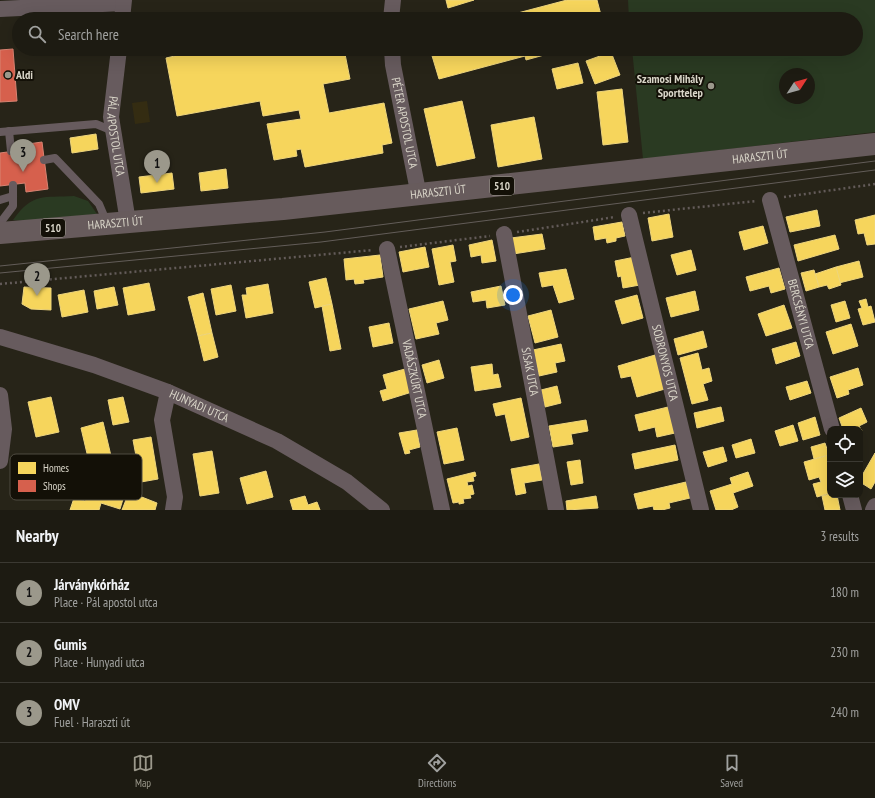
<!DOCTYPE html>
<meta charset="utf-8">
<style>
body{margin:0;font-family:"PT Sans Narrow",sans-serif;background:#25241b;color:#f1f3f6}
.controls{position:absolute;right:12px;bottom:12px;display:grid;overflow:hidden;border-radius:8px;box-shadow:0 4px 16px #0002}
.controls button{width:36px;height:36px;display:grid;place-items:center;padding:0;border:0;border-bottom:1px solid #3b3932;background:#1d1b12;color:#f1f3f6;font:20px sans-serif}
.compass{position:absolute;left:779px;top:68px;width:36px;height:36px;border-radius:50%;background:#1d1b12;box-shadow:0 4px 16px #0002;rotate:54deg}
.you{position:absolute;left:513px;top:295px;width:14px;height:14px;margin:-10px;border:3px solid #fff;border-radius:50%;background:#1a73e8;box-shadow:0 0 0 6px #1a73e833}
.badge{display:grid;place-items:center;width:26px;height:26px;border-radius:50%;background:#9b988b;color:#111;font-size:13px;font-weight:700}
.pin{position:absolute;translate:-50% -33px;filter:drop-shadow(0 1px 2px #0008)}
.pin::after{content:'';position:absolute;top:21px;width:14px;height:12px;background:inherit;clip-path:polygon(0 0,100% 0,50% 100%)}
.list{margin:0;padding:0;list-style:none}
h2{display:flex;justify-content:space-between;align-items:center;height:52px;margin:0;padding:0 16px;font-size:17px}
h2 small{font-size:13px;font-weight:400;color:#a0a19f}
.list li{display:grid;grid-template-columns:26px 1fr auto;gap:12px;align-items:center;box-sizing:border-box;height:60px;padding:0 16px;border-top:1px solid #3b3932}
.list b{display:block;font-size:15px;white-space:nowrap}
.list p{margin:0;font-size:13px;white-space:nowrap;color:#a0a19f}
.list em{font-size:13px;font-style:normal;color:#a0a19f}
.icon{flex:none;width:22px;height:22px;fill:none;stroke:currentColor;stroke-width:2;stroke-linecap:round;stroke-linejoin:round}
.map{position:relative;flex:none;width:875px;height:510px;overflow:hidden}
.search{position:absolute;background:#1d1b12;box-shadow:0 4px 16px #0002;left:12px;right:12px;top:12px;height:44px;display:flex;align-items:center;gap:10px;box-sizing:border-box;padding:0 14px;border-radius:22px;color:#a0a19f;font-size:15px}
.sheet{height:232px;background:#1d1b12}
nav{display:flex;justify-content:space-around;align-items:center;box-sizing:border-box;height:56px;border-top:1px solid #3b3932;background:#1d1b12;font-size:11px;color:#a0a19f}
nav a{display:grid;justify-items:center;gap:2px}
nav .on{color:#9b988b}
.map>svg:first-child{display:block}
.built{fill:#342c12}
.green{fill:#2a3a22;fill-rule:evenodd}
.homes{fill:#f6d55c;stroke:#eed57d}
.shops{fill:#d6604d;stroke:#d78372}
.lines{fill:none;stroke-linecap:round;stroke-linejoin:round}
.path{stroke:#635b59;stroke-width:2.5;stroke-dasharray:2 3;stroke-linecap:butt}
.lane{stroke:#675b5e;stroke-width:8}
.street{stroke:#675b5e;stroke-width:16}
.primary{stroke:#675b5c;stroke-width:22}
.tram{stroke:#635d59;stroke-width:1}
.poi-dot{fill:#9b988b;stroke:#131007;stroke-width:1.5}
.labels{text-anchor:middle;stroke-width:4;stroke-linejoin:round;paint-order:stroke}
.shield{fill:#131007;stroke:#9e9b8f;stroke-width:1}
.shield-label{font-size:11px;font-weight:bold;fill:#dad6c9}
.poi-label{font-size:12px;font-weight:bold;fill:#dad6c9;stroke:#131007;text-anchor:start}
.street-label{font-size:12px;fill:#dad6c9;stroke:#131007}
.key{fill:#131007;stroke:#4f4b41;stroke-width:1}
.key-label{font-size:11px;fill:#dad6c9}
</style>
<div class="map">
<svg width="875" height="510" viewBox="0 0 875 510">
<rect width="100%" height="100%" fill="#272418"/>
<!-- built -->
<polygon class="built" points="147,101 150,122 135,124 132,103"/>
<!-- green -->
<g class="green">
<path d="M 628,0 L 875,0 L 875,132 L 643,159 L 632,49 L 856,49 L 856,19 L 629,19 ZM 785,74 L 809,74 L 809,98 L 785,98 Z"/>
<path d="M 74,196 L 88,201 L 97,214 L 26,221 L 13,220 C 33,192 43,198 74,196 Z"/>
</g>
<!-- homes -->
<g class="homes">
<polygon points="446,0 474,0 448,8"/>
<polygon points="567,0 597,0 602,19 495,19"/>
<polygon points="338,16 338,19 320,19"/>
<polygon points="178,49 344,49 350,79 323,84 329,113 384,103 392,143 382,145 383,153 305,167 301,149 296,150 297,156 274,160 267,124 301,119 299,110 263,116 260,101 177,116 166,58 179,55"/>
<polygon points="430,49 566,49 526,60 525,56 439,79"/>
<polygon points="611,52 620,75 595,84 586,61"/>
<polygon points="578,63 583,83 557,89 552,69"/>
<polygon points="622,89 628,142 603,145 597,92"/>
<polygon points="462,101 475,158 437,166 424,109"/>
<polygon points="534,117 542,159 498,167 491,125"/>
<polygon points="96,134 98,149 72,153 70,138"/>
<polygon points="226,169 228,188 201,191 199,173"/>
<polygon points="172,173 174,189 141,193 139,177"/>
<polygon points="817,210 820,226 790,232 786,217"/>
<polygon points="669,214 673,237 652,241 648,218"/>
<polygon points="875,215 875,244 867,245 864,233 858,234 855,220"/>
<polygon points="622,222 625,236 616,238 616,241 607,243 606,238 595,240 593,227"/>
<polygon points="763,226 768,243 744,250 739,232"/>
<polygon points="542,234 545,249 513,254 511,238"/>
<polygon points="835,235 839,249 798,261 794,245"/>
<polygon points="492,240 496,261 482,263 481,255 471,257 469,245"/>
<polygon points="453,245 456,261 450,262 454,282 439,285 432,249"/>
<polygon points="425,247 429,267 403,272 399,252"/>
<polygon points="691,250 696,270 677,275 671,255"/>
<polygon points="380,255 383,277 363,280 364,283 355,284 354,279 346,280 344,259"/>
<polygon points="635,257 640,285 623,288 621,276 618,277 615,261"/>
<polygon points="859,261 863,277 839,283 836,267"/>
<polygon points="836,267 841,285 829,289 827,285 819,287 815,274"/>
<polygon points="779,268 785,289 771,293 769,286 750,291 746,277"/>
<polygon points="566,269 574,299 559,303 553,285 542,287 539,273"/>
<polygon points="814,270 819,287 806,291 801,273"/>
<polygon points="326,278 332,304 315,308 309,282"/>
<polygon points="149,283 155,310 128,315 123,288"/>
<polygon points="268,284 273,313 246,318 242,295 247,295 246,288"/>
<polygon points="231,285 236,311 216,315 211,289"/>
<polygon points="501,286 505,305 487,308 486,300 473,302 471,292"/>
<polygon points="24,287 51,288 51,310 31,309 22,304"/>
<polygon points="114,287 118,305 97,309 94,291"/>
<polygon points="84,290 88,312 62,317 58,295"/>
<polygon points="695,291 699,310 671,317 666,298"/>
<polygon points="203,293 212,333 198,336 188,297"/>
<polygon points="637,295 643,318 622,324 615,301"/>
<polygon points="866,299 868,307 871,306 875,322 863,325 858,309 862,308 859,301"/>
<polygon points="443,301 448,320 436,323 439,334 416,339 409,309"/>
<polygon points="845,301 850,318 836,322 831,305"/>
<polygon points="332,304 341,349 330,351 322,306"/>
<polygon points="784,305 792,328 766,336 758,314"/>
<polygon points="551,310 558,337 535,343 528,316"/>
<polygon points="389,323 393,343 373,347 369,327"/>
<polygon points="851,324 858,346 833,354 826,332"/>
<polygon points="703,331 707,347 678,355 674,339"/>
<polygon points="212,333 218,357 204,361 198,336"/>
<polygon points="796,342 800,356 776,364 772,349"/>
<polygon points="561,344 565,361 555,363 557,372 539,376 533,350"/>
<polygon points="698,353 702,370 709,368 712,381 703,384 708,400 692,404 680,358"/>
<polygon points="655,355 665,389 637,397 631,376 621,378 618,366"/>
<polygon points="439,360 444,378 427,383 422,365"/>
<polygon points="492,364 493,375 498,374 501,387 475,391 471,367"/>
<polygon points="858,368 863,385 848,390 849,394 837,398 830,377"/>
<polygon points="405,369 412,392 383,401 380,391 387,389 383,375"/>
<polygon points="807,381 811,393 790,400 786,387"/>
<polygon points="557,386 561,403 545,407 541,390"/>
<polygon points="51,397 59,432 36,437 28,402"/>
<polygon points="123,397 129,422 113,425 108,400"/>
<polygon points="521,398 529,437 511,441 505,414 496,416 493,404"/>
<polygon points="668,407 675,433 657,437 655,427 639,431 635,415"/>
<polygon points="721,407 724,421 697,428 694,413"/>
<polygon points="861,408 867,422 859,426 862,431 860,432 860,429 843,429 839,418"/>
<polygon points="815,417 820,435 803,440 798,423"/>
<polygon points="586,420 588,431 571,434 573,444 553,447 549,426"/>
<polygon points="103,422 111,456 89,462 81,428"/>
<polygon points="793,425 798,441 780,446 775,431"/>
<polygon points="457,428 464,460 444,464 437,432"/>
<polygon points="417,430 420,447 409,450 410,453 405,454 399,433"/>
<polygon points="151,437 158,479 141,482 133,440"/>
<polygon points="751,439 755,453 736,458 732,445"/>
<polygon points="825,443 829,455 814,459 811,447"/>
<polygon points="675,445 678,460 635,469 632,454"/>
<polygon points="723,447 727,461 708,467 703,452"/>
<polygon points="212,451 219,493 200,496 193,454"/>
<polygon points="875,453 875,482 871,489 860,482 860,479"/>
<polygon points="829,455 830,493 817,497 813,484 821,482 819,477 809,480 804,462"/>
<polygon points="580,460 583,483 571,485 567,462"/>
<polygon points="539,464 542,480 524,483 526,493 516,495 511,469"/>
<polygon points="266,471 273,497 247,504 240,478"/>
<polygon points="475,472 476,476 473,477 474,481 467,482 468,486 472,485 474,494 470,495 471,498 463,499 464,503 459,504 459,502 453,503 447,479"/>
<polygon points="748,472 753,486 733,493 738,507 731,510 716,510 710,491 732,484 730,478"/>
<polygon points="93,476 127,486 120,509 101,503 99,510 70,510 74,498 85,501"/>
<polygon points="686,482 690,498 669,503 670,508 662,510 654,510 653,506 638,509 634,494"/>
<polygon points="129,492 157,503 155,510 122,510"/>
<polygon points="830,494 837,495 840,510 825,510 822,496"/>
<polygon points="305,496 308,505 317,502 320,510 293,510 290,500"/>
<polygon points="596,496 598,508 567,510 566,501"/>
</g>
<!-- shops -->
<g class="shops">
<polygon points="13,49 17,101 0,102 0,50"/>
<polygon points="42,142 48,189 26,192 25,183 0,186 0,153 22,150 21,145"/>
</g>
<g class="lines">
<!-- path -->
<g class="path">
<polyline points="784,197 875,184"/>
<polyline points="643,213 756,201"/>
<polyline points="517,232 615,217"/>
<polyline points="400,247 490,236"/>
<polyline points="0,284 373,250"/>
</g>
<!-- lane -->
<g class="lane">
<polyline points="9,131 11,151"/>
<polyline points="0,132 96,124 113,131"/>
<polyline points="44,160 55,158 99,204 107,223"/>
<polyline points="0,200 13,196"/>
<polyline points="0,223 13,206 13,185"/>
</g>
<!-- street -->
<g class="street">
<polyline points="0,9 123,3"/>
<polyline points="122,19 124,0"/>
<polyline points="391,19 393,0"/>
<path id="s1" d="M 119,49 L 111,117 L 128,222"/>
<path id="s2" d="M 392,49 L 393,65 L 419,196"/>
<path id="s3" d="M 770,200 L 832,429"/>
<path id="s4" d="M 629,215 L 701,510"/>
<path id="s5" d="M 504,234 L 556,510"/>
<path id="s6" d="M 387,249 L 442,510"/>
<path id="s7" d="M 0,337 L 94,365 L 168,392 L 277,441 L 347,482 L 382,510"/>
<polyline points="168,392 162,420 175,497 173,510"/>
<polyline points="0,395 4,429 0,461"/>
<polyline points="850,495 854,510"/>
<polyline points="873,510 875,506"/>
</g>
<!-- primary -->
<path class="primary" id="s8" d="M 0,233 L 283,209 L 875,144"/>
<!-- tram -->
<g class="tram">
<polyline points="0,266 325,232 875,161"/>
<polyline points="0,273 321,242 875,170"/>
</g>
</g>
<!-- markers -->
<g class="poi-dot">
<circle cx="8" cy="75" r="4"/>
<circle cx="711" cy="86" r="4"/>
</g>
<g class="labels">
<!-- shield labels -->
<g class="shield">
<rect x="490" y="177" width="24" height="18" rx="3"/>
<rect x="41" y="219" width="24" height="18" rx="3"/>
</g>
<g class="shield-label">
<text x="502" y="190">510</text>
<text x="53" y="232">510</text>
</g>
<!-- poi labels -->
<g class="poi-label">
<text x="16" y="79">Aldi</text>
<text x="703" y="83" text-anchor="end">Szamosi Mihály<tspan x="703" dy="14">Sporttelep</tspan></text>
</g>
<!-- street labels -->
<g class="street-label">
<text dy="4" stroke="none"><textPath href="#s2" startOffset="75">PÉTER APOSTOL UTCA</textPath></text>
<text dy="4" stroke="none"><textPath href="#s1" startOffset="88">PÁL APOSTOL UTCA</textPath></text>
<text dy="4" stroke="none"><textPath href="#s8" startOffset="764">HARASZTI ÚT</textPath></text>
<text dy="4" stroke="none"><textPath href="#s8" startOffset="440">HARASZTI ÚT</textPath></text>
<text dy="4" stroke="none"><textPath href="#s8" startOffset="116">HARASZTI ÚT</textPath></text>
<text dy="4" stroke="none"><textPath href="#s3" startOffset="118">BERCSÉNYI UTCA</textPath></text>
<text dy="4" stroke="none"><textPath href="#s4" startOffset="152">SODRONYOS UTCA</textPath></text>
<text dy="4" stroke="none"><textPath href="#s5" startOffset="140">SISAK UTCA</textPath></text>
<text dy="4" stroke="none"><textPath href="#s6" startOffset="133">VADÁSZKÜRT UTCA</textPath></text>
<text dy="4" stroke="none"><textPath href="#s7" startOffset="211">HUNYADI UTCA</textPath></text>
</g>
</g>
<!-- legend -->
<rect x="10" y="454" width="132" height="46" rx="6" class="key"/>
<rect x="18" y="462" width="18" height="12" fill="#f6d55c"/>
<rect x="18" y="480" width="18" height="12" fill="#d6604d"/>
<g class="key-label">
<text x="43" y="472">Homes</text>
<text x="43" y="490">Shops</text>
</g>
</svg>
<div class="controls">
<button><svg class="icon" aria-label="locate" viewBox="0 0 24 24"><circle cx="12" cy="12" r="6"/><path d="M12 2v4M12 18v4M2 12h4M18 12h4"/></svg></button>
<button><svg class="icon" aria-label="layers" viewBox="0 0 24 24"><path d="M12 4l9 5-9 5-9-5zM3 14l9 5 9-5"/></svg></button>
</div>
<svg class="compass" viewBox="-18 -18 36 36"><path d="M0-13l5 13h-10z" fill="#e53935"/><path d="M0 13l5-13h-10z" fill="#a0a19f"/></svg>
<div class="you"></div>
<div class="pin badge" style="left:157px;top:183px">1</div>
<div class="pin badge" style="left:37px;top:296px">2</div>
<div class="pin badge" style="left:23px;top:172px">3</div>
<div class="search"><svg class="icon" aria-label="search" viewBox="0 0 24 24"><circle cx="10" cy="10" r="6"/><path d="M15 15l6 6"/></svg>Search here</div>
</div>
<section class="sheet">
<h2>Nearby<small>3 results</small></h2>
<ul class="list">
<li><span class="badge">1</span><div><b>Járványkórház</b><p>Place · Pál apostol utca</p></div><em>180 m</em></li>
<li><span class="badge">2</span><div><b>Gumis</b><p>Place · Hunyadi utca</p></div><em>230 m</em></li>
<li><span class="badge">3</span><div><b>OMV</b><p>Fuel · Haraszti út</p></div><em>240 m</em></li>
</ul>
</section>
<nav>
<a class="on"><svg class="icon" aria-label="map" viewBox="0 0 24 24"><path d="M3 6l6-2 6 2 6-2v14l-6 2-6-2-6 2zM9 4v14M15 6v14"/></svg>Map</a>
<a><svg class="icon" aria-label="directions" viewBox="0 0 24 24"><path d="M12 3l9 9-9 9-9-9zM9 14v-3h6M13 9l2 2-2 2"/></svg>Directions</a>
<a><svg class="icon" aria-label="saved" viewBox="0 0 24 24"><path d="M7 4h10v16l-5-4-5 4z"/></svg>Saved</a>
</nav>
